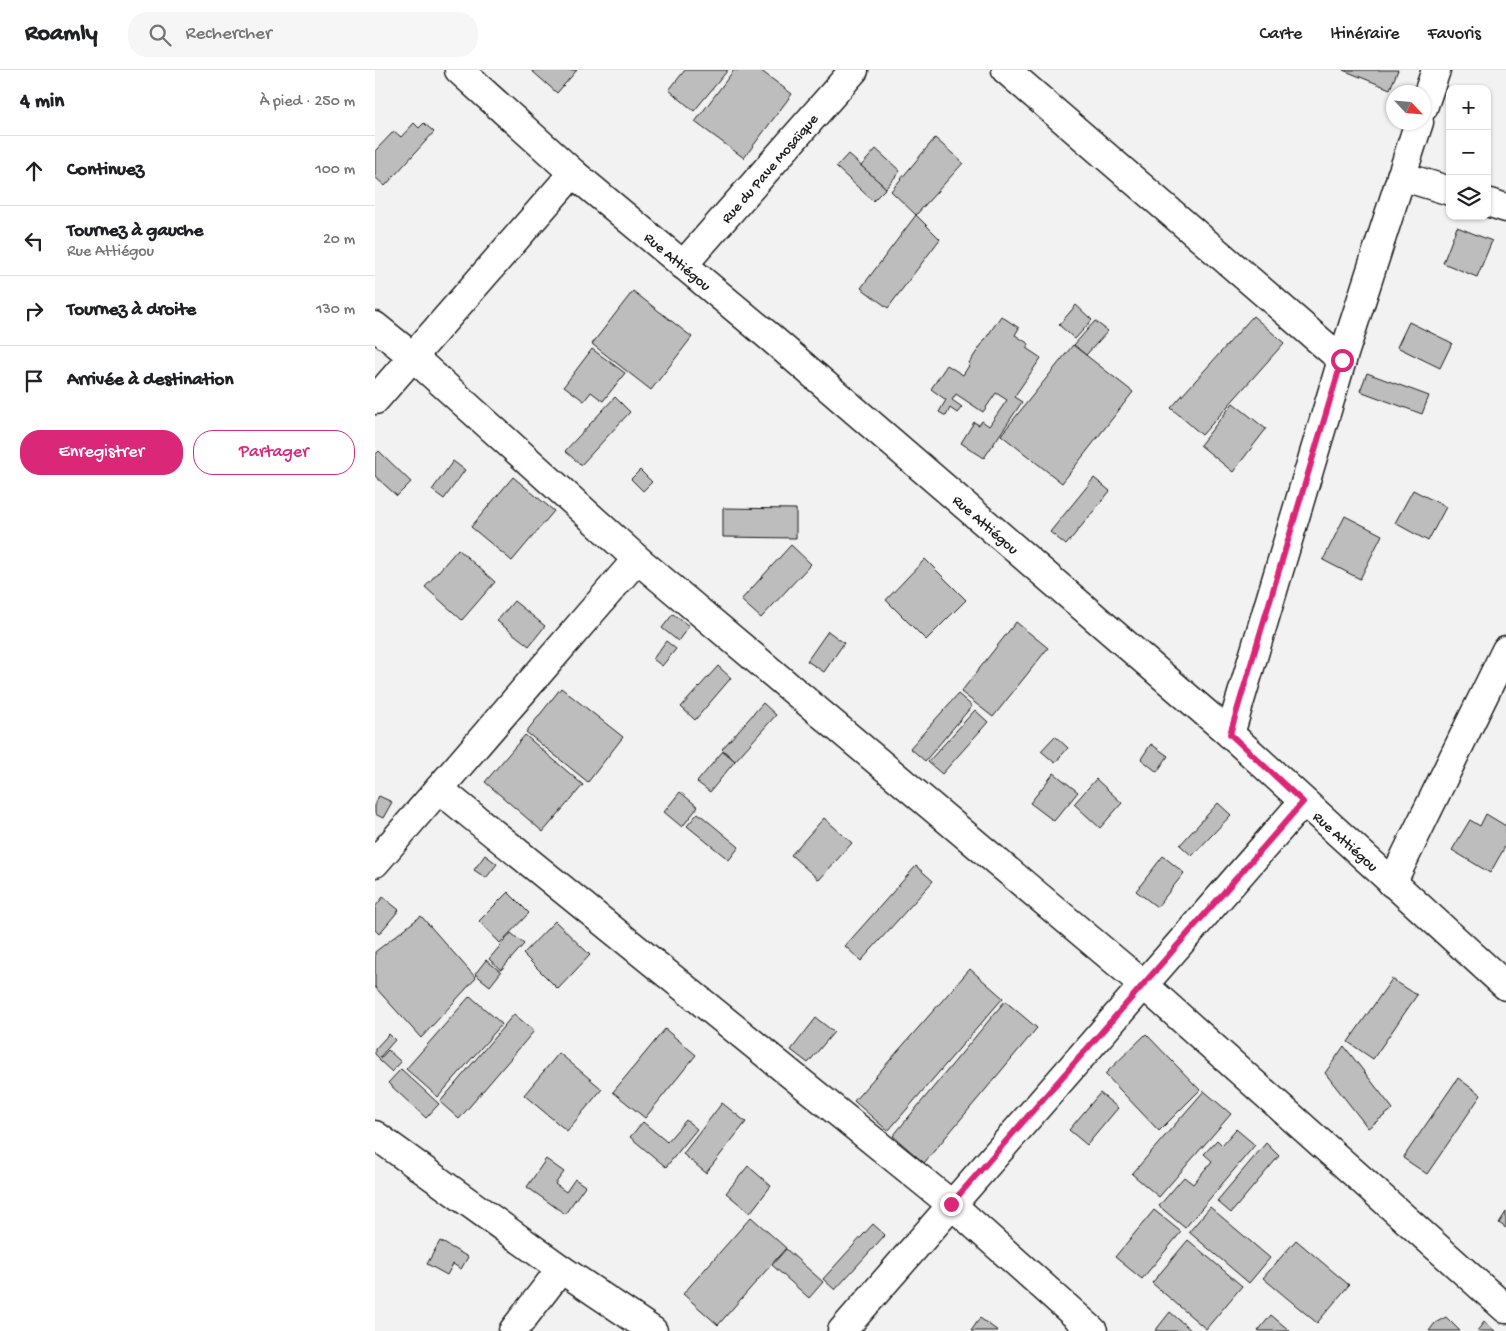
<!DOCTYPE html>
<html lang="fr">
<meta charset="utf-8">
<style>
body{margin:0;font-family:"Gochi Hand",sans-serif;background:#f6f6f6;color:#202124}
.controls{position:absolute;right:15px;top:15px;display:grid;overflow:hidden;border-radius:10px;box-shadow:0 1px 4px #0004}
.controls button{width:45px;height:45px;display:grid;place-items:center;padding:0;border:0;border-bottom:1px solid #e0e0e0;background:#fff;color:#202124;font:25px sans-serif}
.compass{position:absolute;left:1011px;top:15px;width:45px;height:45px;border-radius:50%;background:#fff;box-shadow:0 1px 4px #0004;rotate:116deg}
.stop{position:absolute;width:15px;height:15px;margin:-11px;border:4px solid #db2777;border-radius:50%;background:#fff}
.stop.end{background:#db2777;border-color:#fff;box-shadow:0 1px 5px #0008}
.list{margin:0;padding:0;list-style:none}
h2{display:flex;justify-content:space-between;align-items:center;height:65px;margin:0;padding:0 20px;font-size:21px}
h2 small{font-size:16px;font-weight:400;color:#757577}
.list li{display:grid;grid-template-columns:32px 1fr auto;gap:15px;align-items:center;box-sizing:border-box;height:70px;padding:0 20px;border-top:1px solid #e0e0e0}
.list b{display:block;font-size:19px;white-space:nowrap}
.list p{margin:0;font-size:16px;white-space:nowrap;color:#757577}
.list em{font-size:16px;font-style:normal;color:#757577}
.actions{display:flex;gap:10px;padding:15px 20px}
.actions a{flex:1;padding:11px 0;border:1px solid #db2777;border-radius:20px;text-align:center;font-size:18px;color:#db2777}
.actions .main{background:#db2777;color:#fff}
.icon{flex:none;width:28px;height:28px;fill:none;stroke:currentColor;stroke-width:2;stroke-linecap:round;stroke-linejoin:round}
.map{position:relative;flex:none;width:1131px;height:1261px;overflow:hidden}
header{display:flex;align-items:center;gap:30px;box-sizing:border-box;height:70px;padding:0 25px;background:#fff;border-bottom:1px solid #e0e0e0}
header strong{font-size:24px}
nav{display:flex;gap:28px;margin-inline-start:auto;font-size:18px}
.search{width:350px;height:45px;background:#f6f6f6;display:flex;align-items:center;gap:12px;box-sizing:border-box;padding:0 18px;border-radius:20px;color:#757577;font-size:19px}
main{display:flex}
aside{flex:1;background:#fff}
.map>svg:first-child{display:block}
.building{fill:#bdbdbd;stroke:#1c1c1c}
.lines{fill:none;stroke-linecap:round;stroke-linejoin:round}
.minor-casing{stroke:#1c1c1c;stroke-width:31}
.minor{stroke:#fff;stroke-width:28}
.route{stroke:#db2777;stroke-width:6}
.labels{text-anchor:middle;stroke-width:4.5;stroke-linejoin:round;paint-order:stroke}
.street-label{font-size:15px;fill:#1c1c1c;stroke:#fff}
</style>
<header>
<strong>Roamly</strong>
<div class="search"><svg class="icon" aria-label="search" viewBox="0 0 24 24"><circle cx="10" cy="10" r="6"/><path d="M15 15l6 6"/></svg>Rechercher</div>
<nav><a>Carte</a><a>Itinéraire</a><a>Favoris</a></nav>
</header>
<main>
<aside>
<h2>4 min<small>À pied · 250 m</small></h2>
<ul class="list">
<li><svg class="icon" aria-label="ahead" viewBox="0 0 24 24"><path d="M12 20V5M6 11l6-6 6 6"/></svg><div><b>Continuez</b></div><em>100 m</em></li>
<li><svg class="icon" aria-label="left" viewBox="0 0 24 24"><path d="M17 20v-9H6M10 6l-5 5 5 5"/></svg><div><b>Tournez à gauche</b><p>Rue Attiégou</p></div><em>20 m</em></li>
<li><svg class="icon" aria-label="right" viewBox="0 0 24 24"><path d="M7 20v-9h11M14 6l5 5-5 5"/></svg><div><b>Tournez à droite</b></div><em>130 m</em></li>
<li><svg class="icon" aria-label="arrive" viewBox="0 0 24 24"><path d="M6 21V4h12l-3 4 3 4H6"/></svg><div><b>Arrivée à destination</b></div></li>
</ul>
<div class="actions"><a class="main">Enregistrer</a><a>Partager</a></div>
</aside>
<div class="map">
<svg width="1131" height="1261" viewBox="0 0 1131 1261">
<rect width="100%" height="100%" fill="#f2f2f2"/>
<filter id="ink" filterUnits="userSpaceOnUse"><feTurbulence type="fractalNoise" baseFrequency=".02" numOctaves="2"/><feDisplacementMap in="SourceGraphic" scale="10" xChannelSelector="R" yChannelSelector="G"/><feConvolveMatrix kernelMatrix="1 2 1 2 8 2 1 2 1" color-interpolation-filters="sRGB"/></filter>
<g filter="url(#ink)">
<!-- building -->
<g class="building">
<polygon points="156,0 202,0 182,23"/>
<polygon points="310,0 353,0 319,41 294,20"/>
<polygon points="359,0 385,0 417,24 369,88 320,52"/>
<polygon points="968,0 1023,0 1015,19"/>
<polygon points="39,53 44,58 49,53 59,62 10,116 0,107 0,81 19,61 26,67"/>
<polygon points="560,68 588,93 541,145 516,121"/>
<polygon points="501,79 525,101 511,118 486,96"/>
<polygon points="473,84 511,118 498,131 461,97"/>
<polygon points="541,145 565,169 513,238 486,218"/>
<polygon points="1082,157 1117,171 1102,207 1068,193"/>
<polygon points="258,221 317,267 276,320 217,274"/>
<polygon points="701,235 717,250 700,269 684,255"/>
<polygon points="626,246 644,258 640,265 654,274 651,278 666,288 639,327 647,332 609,388 586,373 599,352 604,355 607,351 614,356 632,330 621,323 608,342 581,324 577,330 587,337 582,343 575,338 571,346 564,342 571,330 556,319 572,295 588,305 595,294 594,293"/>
<polygon points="878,246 909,273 827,365 796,338"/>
<polygon points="720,251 733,261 711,285 699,275"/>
<polygon points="1034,252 1077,273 1065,298 1022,277"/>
<polygon points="698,275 758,322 687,413 626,365"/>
<polygon points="217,279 250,303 228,331 216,322 209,331 189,316"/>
<polygon points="992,303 1054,326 1047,344 985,321"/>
<polygon points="240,327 255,342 206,395 190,381"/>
<polygon points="858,333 891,359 858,402 825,375"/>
<polygon points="4,381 36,412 22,426 0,406 0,385"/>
<polygon points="78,391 90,400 69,429 57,420"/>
<polygon points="265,400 277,412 268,421 256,409"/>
<polygon points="138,407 179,441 137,491 96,457"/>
<polygon points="719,408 735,421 691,475 675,462"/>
<polygon points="1038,420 1071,437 1053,471 1020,453"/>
<polygon points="348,438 421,439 421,468 348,467"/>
<polygon points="970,446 1007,465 985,509 948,490"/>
<polygon points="416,475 436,494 386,548 366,530"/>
<polygon points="83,479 120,512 87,550 50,517"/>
<polygon points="550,489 591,530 551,570 511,530"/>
<polygon points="139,531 170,556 154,576 122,551"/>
<polygon points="298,544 314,556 303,571 287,558"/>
<polygon points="641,552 673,578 618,647 586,622"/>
<polygon points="453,561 469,573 449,602 432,591"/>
<polygon points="291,571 301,579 287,596 278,589"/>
<polygon points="343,596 356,608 320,650 306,637"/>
<polygon points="186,618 248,667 213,712 151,662"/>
<polygon points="583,624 597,636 550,691 535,678"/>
<polygon points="388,633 401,645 360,691 347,679"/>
<polygon points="600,640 613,652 567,704 553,692"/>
<polygon points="150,665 208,715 168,762 110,712"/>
<polygon points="680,666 693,678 680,693 666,681"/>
<polygon points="776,674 793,686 782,702 766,689"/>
<polygon points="348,681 360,691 335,722 322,712"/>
<polygon points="679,703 703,722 679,751 655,733"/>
<polygon points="721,709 747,733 725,758 699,734"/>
<polygon points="305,722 323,737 307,757 289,742"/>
<polygon points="4,726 17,732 8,748 0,744 0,733"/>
<polygon points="843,733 856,745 817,786 805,775"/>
<polygon points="323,743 364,777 354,790 312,756"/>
<polygon points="1111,744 1131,756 1131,775 1115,803 1077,780 1095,750 1105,756"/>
<polygon points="449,748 477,773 444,810 416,785"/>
<polygon points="110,785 122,794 111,808 99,800"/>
<polygon points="788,786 809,803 782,837 761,821"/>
<polygon points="541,796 558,811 486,891 470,876"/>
<polygon points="133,822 154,843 125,873 104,851"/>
<polygon points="8,827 24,840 4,864 0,860 0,837"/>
<polygon points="46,846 101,908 46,968 0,917 0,882"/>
<polygon points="180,851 215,885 183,919 148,884"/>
<polygon points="136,863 149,874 126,900 114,889"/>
<polygon points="111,890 126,902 115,916 100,904"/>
<polygon points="595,899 628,928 513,1061 479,1031"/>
<polygon points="1017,909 1042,925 998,989 973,972"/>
<polygon points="95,926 127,954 63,1027 31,999"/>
<polygon points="630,931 662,958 549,1093 518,1066"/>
<polygon points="139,944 159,961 84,1049 65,1032"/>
<polygon points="441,948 459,962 433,993 416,980"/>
<polygon points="290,959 321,985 270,1048 238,1022"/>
<polygon points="14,964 20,970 4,988 0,984 0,979"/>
<polygon points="771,964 825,1020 784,1061 730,1004"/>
<polygon points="969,976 1018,1039 993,1058 950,1003"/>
<polygon points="13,980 26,992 17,1002 4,990"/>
<polygon points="184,983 227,1019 192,1061 149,1025"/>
<polygon points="26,999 64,1034 51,1048 13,1013"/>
<polygon points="1083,1008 1106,1025 1052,1104 1028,1088"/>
<polygon points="829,1021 856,1044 784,1127 757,1104"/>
<polygon points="725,1023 743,1038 712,1075 694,1060"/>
<polygon points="347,1033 371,1052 331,1103 308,1084"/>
<polygon points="311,1050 322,1059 291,1097 255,1067 268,1052 292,1072"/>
<polygon points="861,1059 880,1075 810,1158 784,1136 809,1107 818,1114 837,1091 829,1084 842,1070 847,1075"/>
<polygon points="891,1073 904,1086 856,1143 842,1131"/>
<polygon points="171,1089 189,1102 180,1114 191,1122 200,1109 210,1116 190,1144 152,1117"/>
<polygon points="373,1096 396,1116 375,1143 351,1123"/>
<polygon points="835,1137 895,1188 874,1213 814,1162"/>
<polygon points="779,1140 806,1162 767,1209 740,1187"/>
<polygon points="1131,1142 1131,1158 1124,1153"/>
<polygon points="376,1147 411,1178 343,1255 308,1224"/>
<polygon points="498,1154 510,1165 460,1220 448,1209"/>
<polygon points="813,1170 867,1216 831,1259 777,1213"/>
<polygon points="921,1170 974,1215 942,1253 888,1208"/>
<polygon points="65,1171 93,1187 86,1199 78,1194 72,1205 52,1194"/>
<polygon points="411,1179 448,1212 434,1228 397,1195"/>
<polygon points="795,1242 817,1261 780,1261"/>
<polygon points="896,1245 915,1261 883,1261"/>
<polygon points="1071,1247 1085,1261 1054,1261 1060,1253"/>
<polygon points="605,1248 623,1261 596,1261"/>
<polygon points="1109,1252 1120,1261 1102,1261"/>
</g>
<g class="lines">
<!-- minor casing -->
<g class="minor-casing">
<g id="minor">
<polyline points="84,0 198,103 396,268 855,664 1131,916"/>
<polyline points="631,0 967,290"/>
<polyline points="1048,38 1061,0"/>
<polyline points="1026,106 1075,121"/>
<polyline points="1112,132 1131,138"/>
<polyline points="308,195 479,0"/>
<polyline points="0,256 37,286 262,489 769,915 1131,1239"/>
<polyline points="0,330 198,103"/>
<polyline points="855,664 967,290 1044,52"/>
<polyline points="64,719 576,1134 718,1261"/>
<polyline points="0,793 262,489"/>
<polyline points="1017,813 1131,580"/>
<polyline points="0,1065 186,1199 278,1261"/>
<polyline points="138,1261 186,1199"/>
<polyline points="467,1261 928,732"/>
</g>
</g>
<!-- minor -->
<use href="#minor" class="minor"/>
</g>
</g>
<g class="lines" filter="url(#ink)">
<!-- route -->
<polyline class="route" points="576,1134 928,732 855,664 967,290"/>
</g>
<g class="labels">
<!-- street labels -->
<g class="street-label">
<text transform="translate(394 98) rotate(-49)" y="5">Rue du Pave Mosaïque</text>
<text transform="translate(303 191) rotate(40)" y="5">Rue Attiégou</text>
<text transform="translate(611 454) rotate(41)" y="5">Rue Attiégou</text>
<text transform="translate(971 771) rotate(42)" y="5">Rue Attiégou</text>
</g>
</g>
</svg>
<div class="controls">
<button>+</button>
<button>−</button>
<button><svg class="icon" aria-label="layers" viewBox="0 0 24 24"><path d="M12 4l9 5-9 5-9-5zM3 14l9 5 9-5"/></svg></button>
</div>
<svg class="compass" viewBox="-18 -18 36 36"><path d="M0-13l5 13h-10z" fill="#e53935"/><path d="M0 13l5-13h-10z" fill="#757577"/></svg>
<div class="stop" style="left:967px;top:290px"></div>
<div class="stop end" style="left:576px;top:1134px"></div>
</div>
</main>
